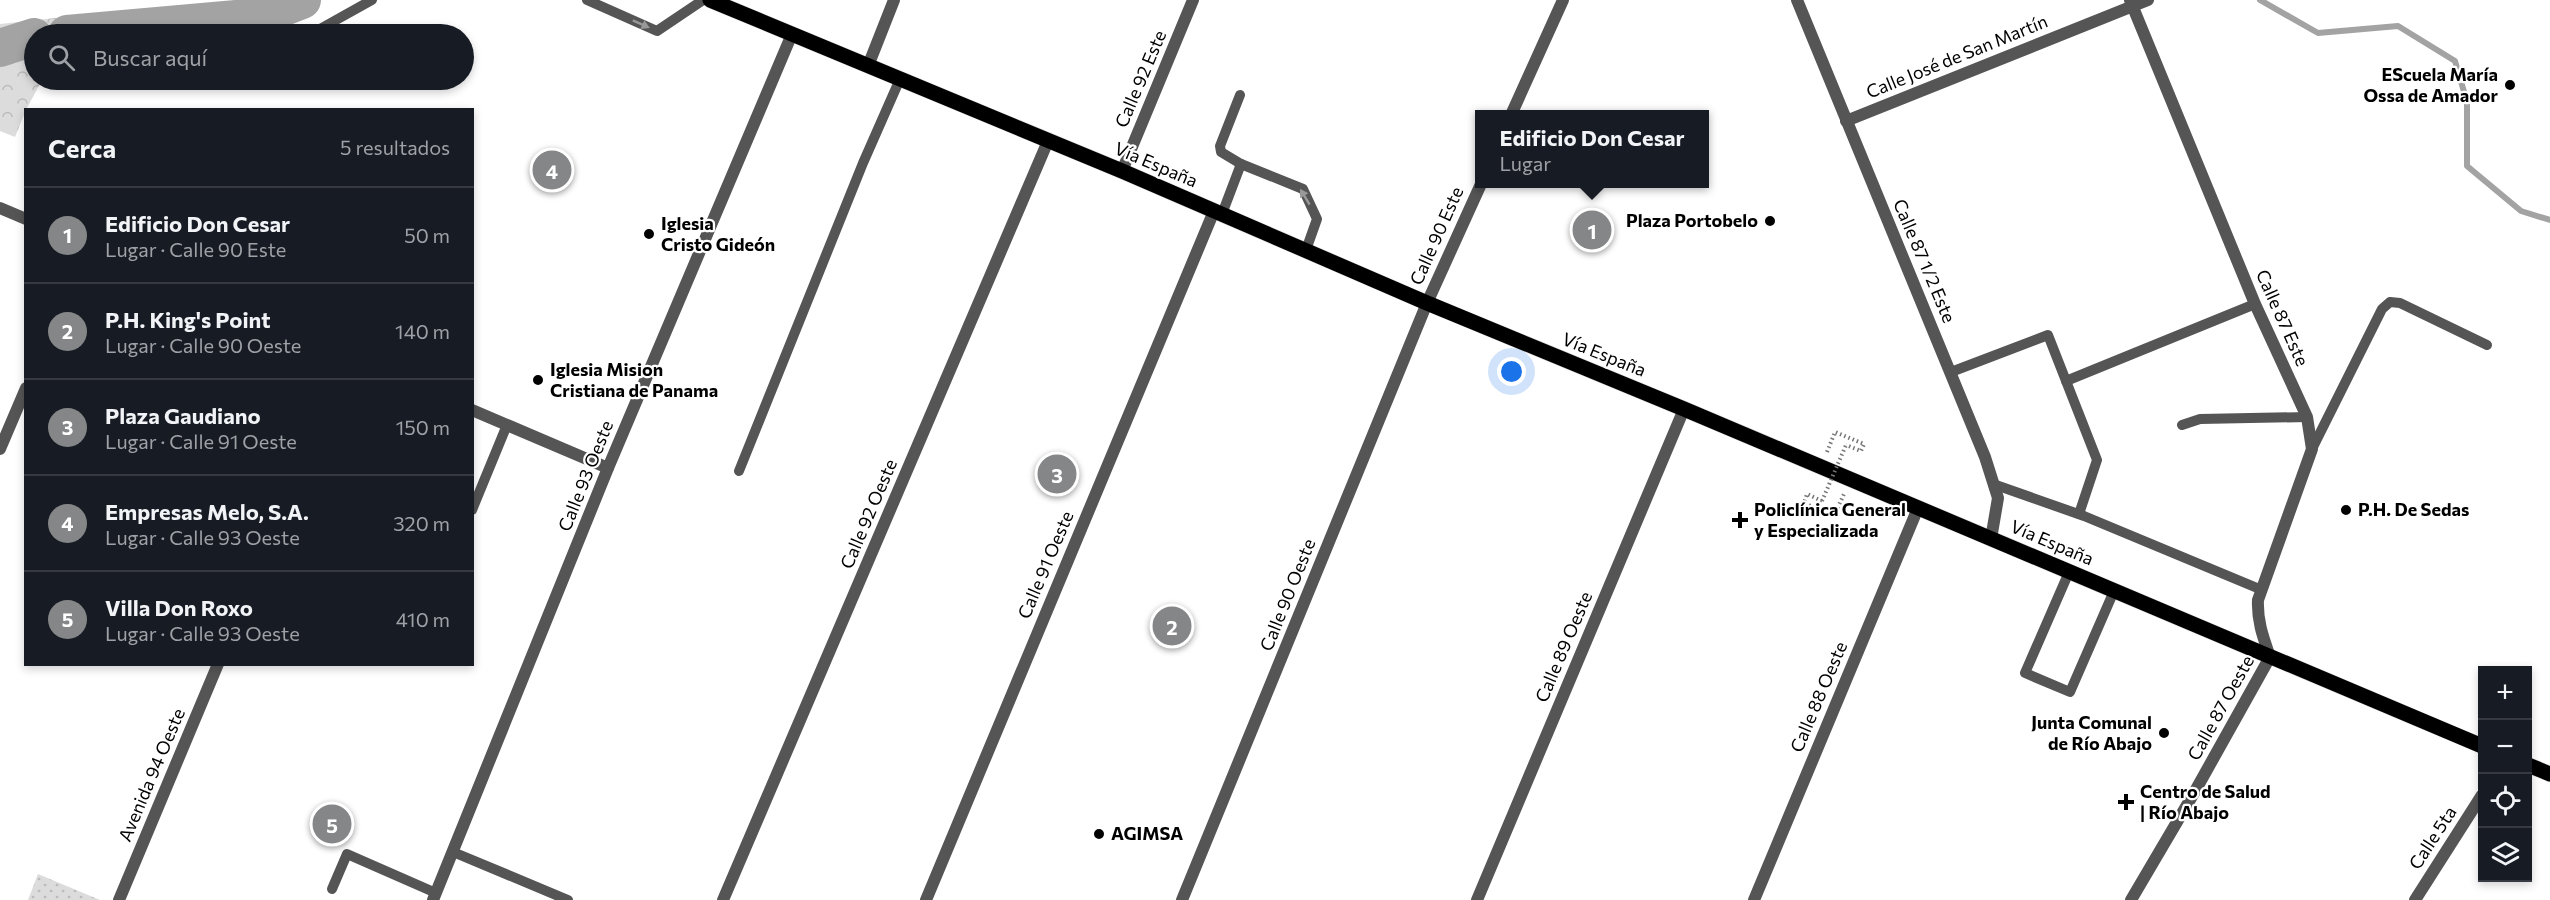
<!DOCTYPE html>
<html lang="es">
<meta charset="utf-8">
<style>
body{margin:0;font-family:Commissioner,sans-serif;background:#20242c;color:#f1f3f6}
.controls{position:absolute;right:18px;bottom:18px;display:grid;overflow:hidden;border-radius:0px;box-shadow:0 3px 9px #0003}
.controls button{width:54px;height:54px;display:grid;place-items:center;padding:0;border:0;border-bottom:2px solid #363941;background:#171b24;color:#f1f3f6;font:30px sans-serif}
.you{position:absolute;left:1512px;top:372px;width:21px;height:21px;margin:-15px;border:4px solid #fff;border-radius:50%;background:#1a73e8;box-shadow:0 0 0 9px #1a73e833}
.badge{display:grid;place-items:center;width:39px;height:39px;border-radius:50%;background:#858687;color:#fff;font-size:20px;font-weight:700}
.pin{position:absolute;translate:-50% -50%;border:3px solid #fff;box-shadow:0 2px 6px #0006}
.popup{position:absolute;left:1475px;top:110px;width:234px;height:78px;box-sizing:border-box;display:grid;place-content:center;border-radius:0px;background:#171b24;filter:drop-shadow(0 2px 4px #0005);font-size:20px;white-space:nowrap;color:#9ea1a6}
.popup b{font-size:22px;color:#f1f3f6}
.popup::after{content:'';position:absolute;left:50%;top:100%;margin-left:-12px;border:12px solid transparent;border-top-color:#171b24}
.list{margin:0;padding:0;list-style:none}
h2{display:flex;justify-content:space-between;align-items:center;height:78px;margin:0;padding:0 24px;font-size:26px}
h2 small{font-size:20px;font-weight:400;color:#9ea1a6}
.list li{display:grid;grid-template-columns:39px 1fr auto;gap:18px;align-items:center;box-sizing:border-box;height:96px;padding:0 24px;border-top:2px solid #363941}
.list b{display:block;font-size:22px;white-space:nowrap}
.list p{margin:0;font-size:20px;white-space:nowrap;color:#9ea1a6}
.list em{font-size:20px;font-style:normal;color:#9ea1a6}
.icon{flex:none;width:33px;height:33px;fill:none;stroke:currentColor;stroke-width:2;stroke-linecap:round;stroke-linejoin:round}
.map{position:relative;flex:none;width:2550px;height:900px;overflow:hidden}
.search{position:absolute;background:#171b24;box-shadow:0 3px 9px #0003;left:24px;top:24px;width:450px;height:66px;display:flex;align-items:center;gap:15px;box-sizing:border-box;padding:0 21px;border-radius:33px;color:#9ea1a6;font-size:22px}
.panel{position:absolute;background:#171b24;box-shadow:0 3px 9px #0003;left:24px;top:108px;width:450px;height:558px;border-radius:0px}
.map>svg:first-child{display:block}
.grass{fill:url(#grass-dots)}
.forest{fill:url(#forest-crowns)}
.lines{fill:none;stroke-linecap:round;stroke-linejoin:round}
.stream{stroke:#a3a3a3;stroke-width:6}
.river{stroke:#a3a3a3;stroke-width:38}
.primary-casing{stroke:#dbdbdb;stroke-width:16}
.path{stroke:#777;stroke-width:4;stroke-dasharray:1.5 3;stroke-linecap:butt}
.lane{stroke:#555;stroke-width:10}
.street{stroke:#555;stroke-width:12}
.primary{stroke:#000;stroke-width:15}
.path-bridge{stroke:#777;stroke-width:4;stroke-dasharray:1.5 3;stroke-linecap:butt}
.oneway{fill:#999}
.poi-dot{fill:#000;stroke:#fff;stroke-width:2}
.labels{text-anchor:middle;stroke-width:4.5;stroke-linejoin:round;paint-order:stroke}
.street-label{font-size:18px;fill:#000;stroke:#fff}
.poi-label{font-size:18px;font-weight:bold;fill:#000;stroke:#fff;text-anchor:start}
</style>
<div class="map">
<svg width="2550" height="900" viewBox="0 0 2550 900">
<defs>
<pattern id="grass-dots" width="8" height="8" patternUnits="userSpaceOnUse" patternTransform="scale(1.5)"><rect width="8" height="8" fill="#dcdcdc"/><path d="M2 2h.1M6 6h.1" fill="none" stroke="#bbb" stroke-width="1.8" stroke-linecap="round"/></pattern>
<pattern id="forest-crowns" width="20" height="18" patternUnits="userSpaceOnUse" patternTransform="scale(1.5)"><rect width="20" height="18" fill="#dcdcdc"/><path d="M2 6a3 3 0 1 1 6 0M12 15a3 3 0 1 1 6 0" fill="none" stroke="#bbb"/></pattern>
</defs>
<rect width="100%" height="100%" fill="#fff"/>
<!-- grass -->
<polygon class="grass" points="38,874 100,900 28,900"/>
<!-- forest -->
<polygon class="forest" points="110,12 118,34 34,34 34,80 42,80 26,110 15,137 0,131 0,24"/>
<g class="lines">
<!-- stream -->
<polyline class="stream" points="2260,0 2318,33 2398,26 2455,61 2467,102 2467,166 2521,211 2550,220"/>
<!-- river -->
<g class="river">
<polyline points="67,34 258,17 302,0"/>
<polyline points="0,48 34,37"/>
</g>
<!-- primary casing -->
<g class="primary-casing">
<g id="primary">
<polyline points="710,0 1122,171 1427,303 1684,409 2482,746"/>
<polyline points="2528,765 2550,774"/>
</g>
</g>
<!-- path -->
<g class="path">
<polyline points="1827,452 1835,432 1864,444 1861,451 1846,445"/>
<polyline points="1822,501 1807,494 1804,503 1834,516 1844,494"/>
</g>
<!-- lane -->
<g class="lane">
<polyline points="587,0 657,31 703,0"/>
<polyline points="311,34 372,0"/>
<polyline points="1240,95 1220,146 1221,152 1241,164 1303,189 1317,219 1306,250"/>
<polyline points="1222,214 1241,164"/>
<polyline points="1951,372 2048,335 2097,460 2079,514"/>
<polyline points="2066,381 2255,304"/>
<polyline points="2182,425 2200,419 2307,417"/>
<polyline points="2312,449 2382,309 2390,302 2400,303 2487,345"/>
<polyline points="739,471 863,163 900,79"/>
<polyline points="1993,484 2084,516 2262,590"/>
<polyline points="472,510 507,425"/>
<polyline points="2069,572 2025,673 2070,692 2114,591"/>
<polyline points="453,852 568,900"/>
<polyline points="332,889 347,854 436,893"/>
</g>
<!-- street -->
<g class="street">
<polyline points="1797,0 1985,457 1998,498 1991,539"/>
<path d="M 2130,0 L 2255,304 L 2307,417 L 2312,449 L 2258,600 C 2257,621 2263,637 2270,657 L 2194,793 L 2131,900"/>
<polyline points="868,66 894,0"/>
<polyline points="1511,115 1563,0"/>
<polyline points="1846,121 2148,0"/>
<polyline points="1122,171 1193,0"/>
<polyline points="0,208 26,219"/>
<polyline points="472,410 608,468"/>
<polyline points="0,449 26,388"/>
<polyline points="119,900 218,664"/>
<polyline points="433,900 608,468 792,34"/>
<polyline points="723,900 1048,141"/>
<polyline points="926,900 1214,211"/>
<polyline points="1182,900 1427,303 1481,184"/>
<polyline points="1477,900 1684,409"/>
<polyline points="1754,900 1918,508"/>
<polyline points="2415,900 2482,795"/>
</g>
<!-- primary -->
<use href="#primary" class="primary"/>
<!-- path-bridge -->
<polyline class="path-bridge" points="1822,501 1846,445"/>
</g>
<!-- one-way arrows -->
<defs><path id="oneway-solid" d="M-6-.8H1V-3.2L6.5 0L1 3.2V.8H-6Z" transform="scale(1.5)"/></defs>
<g class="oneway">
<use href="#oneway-solid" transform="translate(641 24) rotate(24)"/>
<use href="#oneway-solid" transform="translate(1305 197) rotate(-121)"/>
</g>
<!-- markers -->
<g class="poi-dot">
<circle cx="2510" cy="85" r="6"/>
<circle cx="1770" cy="221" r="6"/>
<circle cx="649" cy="234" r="6"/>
<circle cx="538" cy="380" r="6"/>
<circle cx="2346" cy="510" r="6"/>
<path d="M1737 511h6v6h6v6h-6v6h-6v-6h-6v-6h6z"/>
<circle cx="2164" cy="733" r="6"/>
<path d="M2123 793h6v6h6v6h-6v6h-6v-6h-6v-6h6z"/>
<circle cx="1099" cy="834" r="6"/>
</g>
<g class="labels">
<!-- street labels -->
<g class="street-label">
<text transform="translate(1957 57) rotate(-22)" y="6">Calle José de San Martín</text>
<text transform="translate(1141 79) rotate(-67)" y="6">Calle 92 Este</text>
<text transform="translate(1156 165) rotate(23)" y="6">Vía España</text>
<text transform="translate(1437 236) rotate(-66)" y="6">Calle 90 Este</text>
<text transform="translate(1924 261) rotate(67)" y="6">Calle 87 1/2 Este</text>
<text transform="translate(2282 318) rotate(66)" y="6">Calle 87 Este</text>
<text transform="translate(1604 355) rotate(22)" y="6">Vía España</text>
<text transform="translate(586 476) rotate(-68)" y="6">Calle 93 Oeste</text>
<text transform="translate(869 514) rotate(-67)" y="6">Calle 92 Oeste</text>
<text transform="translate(2052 543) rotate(23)" y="6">Vía España</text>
<text transform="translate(1046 565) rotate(-67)" y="6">Calle 91 Oeste</text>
<text transform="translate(1288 595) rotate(-68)" y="6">Calle 90 Oeste</text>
<text transform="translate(1564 647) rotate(-67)" y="6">Calle 89 Oeste</text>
<text transform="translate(1819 697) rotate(-67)" y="6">Calle 88 Oeste</text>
<text transform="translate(2221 708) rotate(-61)" y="6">Calle 87 Oeste</text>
<text transform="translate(152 775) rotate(-67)" y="6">Avenida 94 Oeste</text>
<text transform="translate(2433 838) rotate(-57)" y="6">Calle 5ta</text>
</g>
<!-- poi labels -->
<g class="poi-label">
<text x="2498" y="81" text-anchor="end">EScuela María<tspan x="2498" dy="21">Ossa de Amador</tspan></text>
<text x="1758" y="227" text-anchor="end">Plaza Portobelo</text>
<text x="661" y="230">Iglesia<tspan x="661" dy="21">Cristo Gideón</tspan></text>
<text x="550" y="376">Iglesia Mision<tspan x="550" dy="21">Cristiana de Panama</tspan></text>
<text x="1754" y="516">Policlínica General<tspan x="1754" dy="21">y Especializada</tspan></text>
<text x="2358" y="516">P.H. De Sedas</text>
<text x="2152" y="729" text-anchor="end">Junta Comunal<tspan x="2152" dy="21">de Río Abajo</tspan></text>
<text x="2140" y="798">Centro de Salud<tspan x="2140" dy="21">| Río Abajo</tspan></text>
<text x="1111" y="840">AGIMSA</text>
</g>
</g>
</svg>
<div class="controls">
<button>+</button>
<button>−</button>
<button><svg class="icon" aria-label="locate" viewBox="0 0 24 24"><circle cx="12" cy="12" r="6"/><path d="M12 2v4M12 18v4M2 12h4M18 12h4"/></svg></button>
<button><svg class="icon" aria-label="layers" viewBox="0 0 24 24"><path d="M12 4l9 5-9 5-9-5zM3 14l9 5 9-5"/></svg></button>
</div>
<div class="you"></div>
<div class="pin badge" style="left:1592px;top:230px">1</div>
<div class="popup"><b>Edificio Don Cesar</b>Lugar</div>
<div class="pin badge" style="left:1172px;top:626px">2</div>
<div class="pin badge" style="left:1057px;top:474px">3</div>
<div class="pin badge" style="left:552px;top:170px">4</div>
<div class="pin badge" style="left:332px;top:824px">5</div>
<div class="search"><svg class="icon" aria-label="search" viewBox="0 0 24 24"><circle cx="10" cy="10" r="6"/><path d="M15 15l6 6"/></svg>Buscar aquí</div>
<section class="panel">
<h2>Cerca<small>5 resultados</small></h2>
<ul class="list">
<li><span class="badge">1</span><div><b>Edificio Don Cesar</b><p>Lugar · Calle 90 Este</p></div><em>50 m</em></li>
<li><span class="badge">2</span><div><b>P.H. King's Point</b><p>Lugar · Calle 90 Oeste</p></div><em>140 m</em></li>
<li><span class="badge">3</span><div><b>Plaza Gaudiano</b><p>Lugar · Calle 91 Oeste</p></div><em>150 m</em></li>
<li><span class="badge">4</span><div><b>Empresas Melo, S.A.</b><p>Lugar · Calle 93 Oeste</p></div><em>320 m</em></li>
<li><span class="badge">5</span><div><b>Villa Don Roxo</b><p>Lugar · Calle 93 Oeste</p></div><em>410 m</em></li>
</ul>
</section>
</div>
